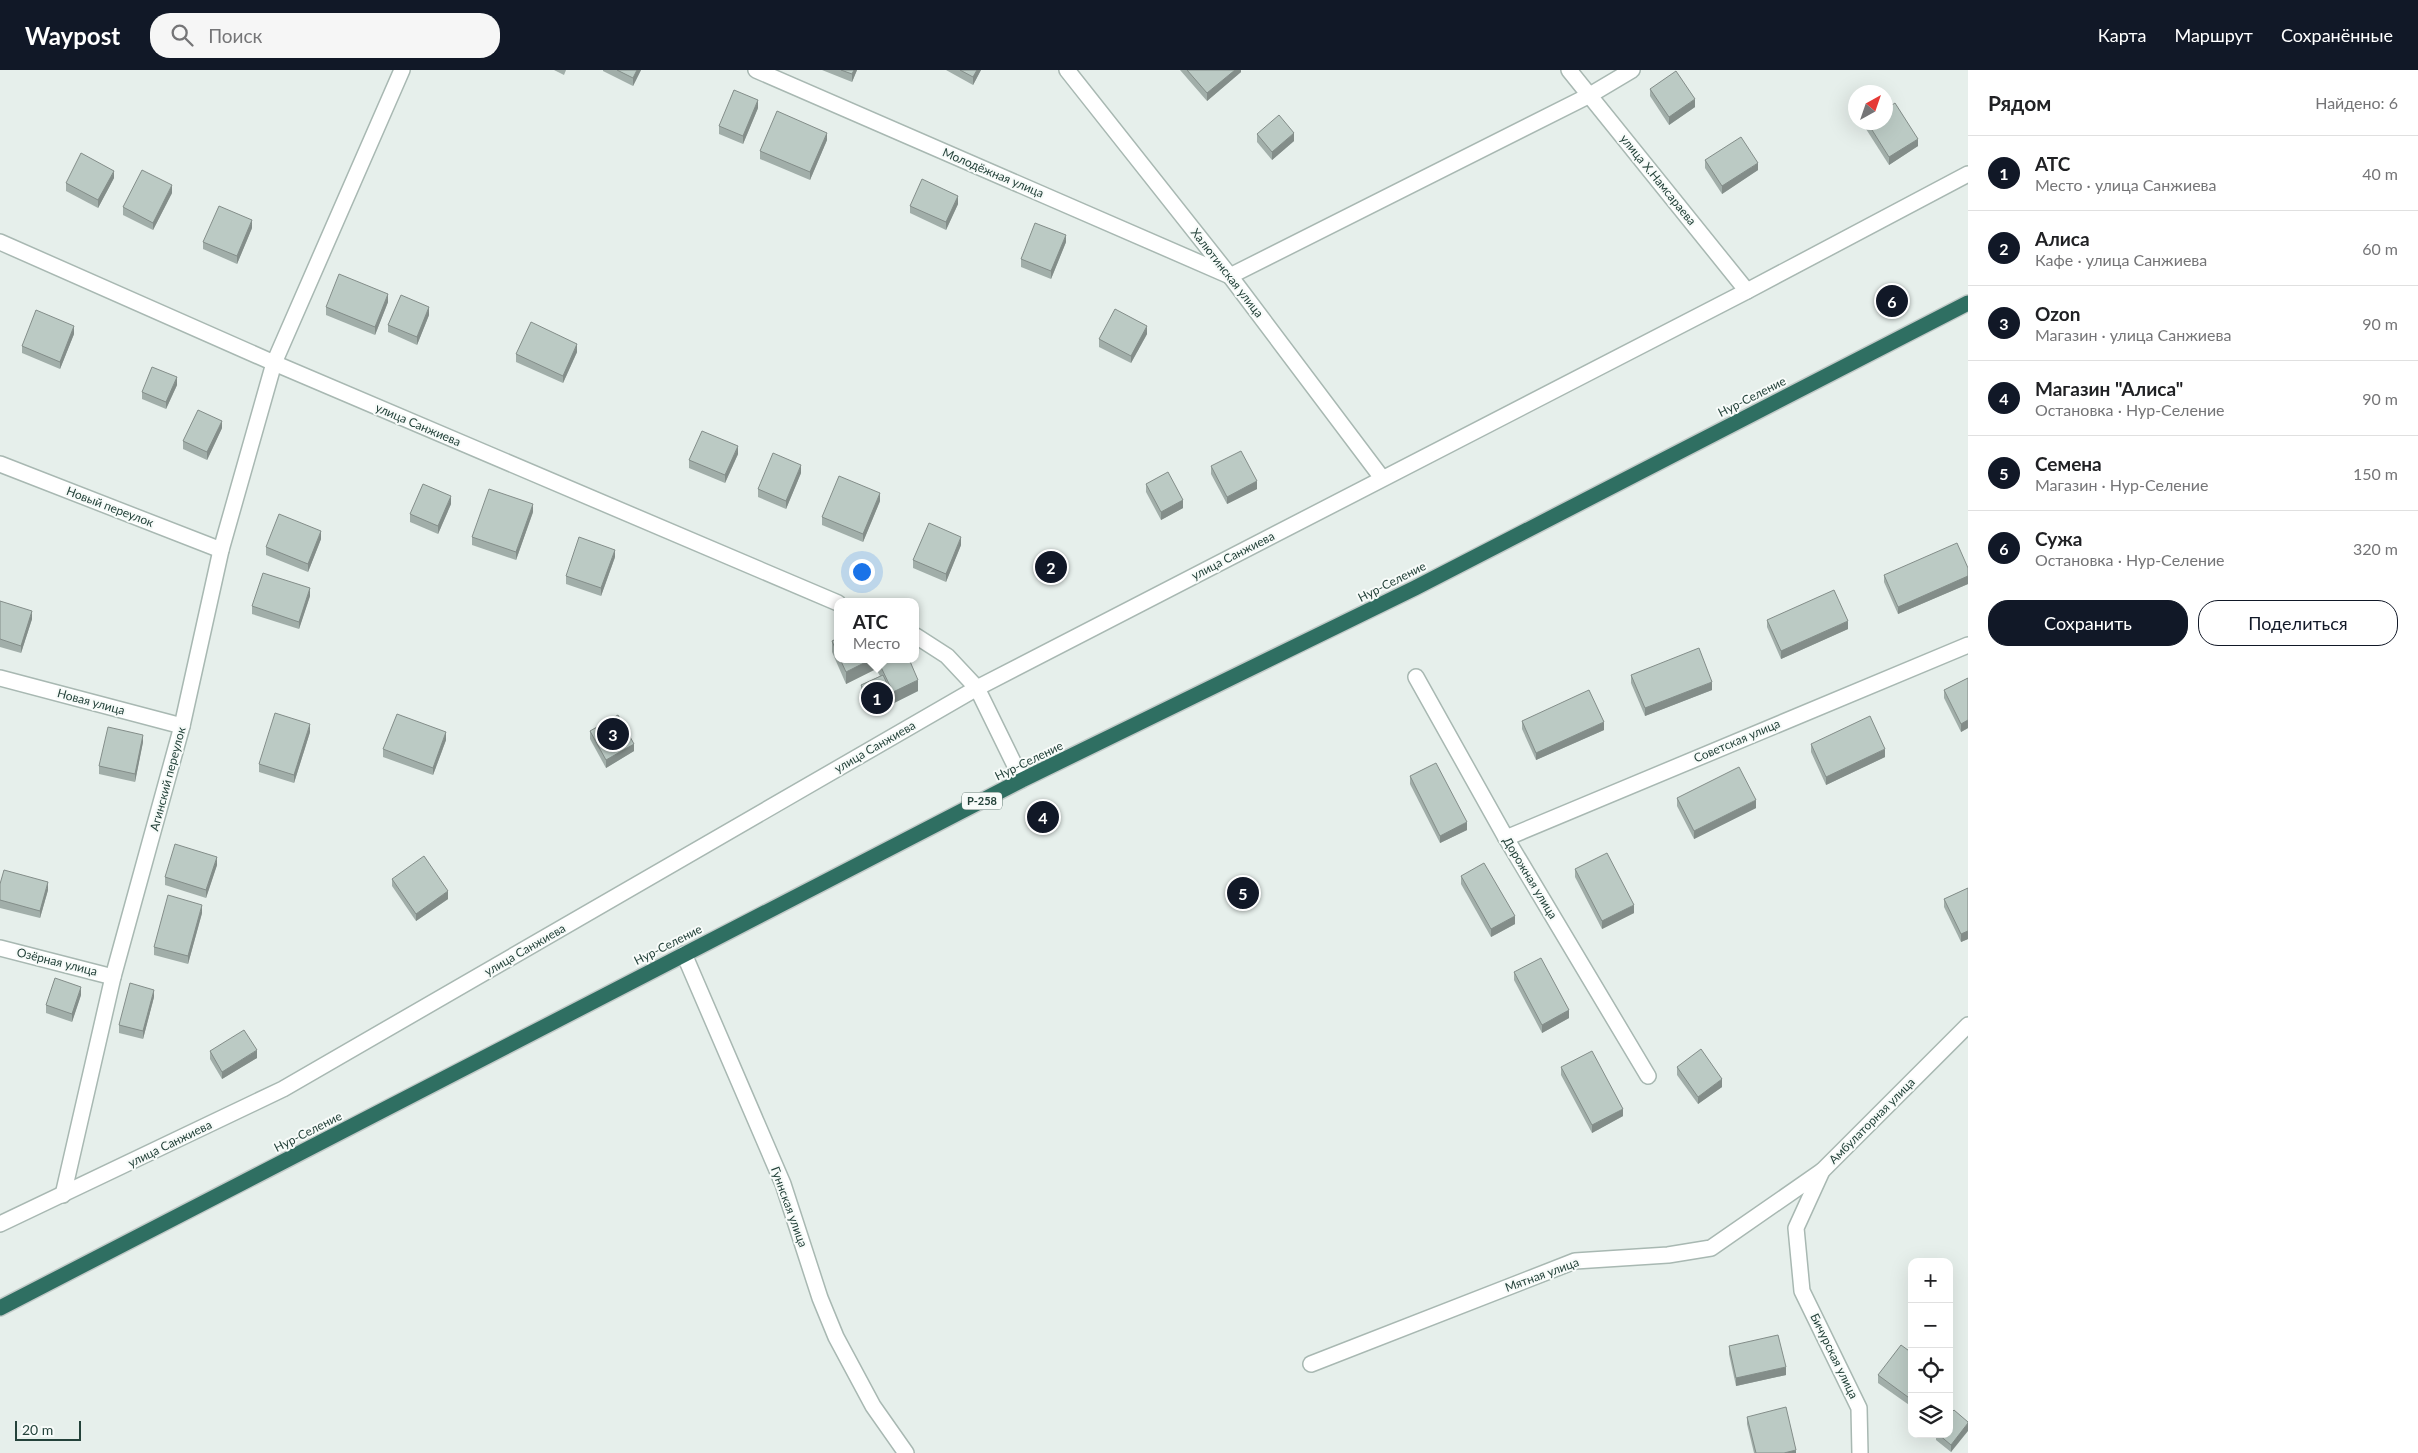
<!DOCTYPE html>
<html lang="ru">
<meta charset="utf-8">
<style>
body{margin:0;font-family:Lato,sans-serif;background:#f6f6f6;color:#202124}
.controls{position:absolute;right:15px;bottom:15px;display:grid;overflow:hidden;border-radius:10px;box-shadow:0 5px 20px #0002}
.controls button{width:45px;height:45px;display:grid;place-items:center;padding:0;border:0;border-bottom:1px solid #e0e0e0;background:#fff;color:#202124;font:25px sans-serif}
.compass{position:absolute;left:1848px;top:15px;width:45px;height:45px;border-radius:50%;background:#fff;box-shadow:0 5px 20px #0002;rotate:40deg}
.scale{position:absolute;left:15px;bottom:12px;width:66px;box-sizing:border-box;padding-left:5px;border:2px solid #24423a;border-top:0;font-size:14px;line-height:18px;white-space:nowrap;color:#24423a;-webkit-text-stroke:4px #f7fbf9;paint-order:stroke}
.you{position:absolute;left:861px;top:501px;width:18px;height:18px;margin:-12px;border:4px solid #fff;border-radius:50%;background:#1a73e8;box-shadow:0 0 0 8px #1a73e833}
.badge{display:grid;place-items:center;width:32px;height:32px;border-radius:50%;background:#111827;color:#fff;font-size:16px;font-weight:700}
.pin{position:absolute;translate:-50% -50%;border:2px solid #fff;box-shadow:0 1px 5px #0006}
.popup{position:absolute;left:834px;top:528px;width:85px;height:65px;box-sizing:border-box;display:grid;place-content:center;border-radius:10px;background:#fff;filter:drop-shadow(0 1px 4px #0005);font-size:16px;white-space:nowrap;color:#757577}
.popup b{font-size:19px;color:#202124}
.popup::after{content:'';position:absolute;left:50%;top:100%;margin-left:-10px;border:10px solid transparent;border-top-color:#fff}
.list{margin:0;padding:0;list-style:none}
h2{display:flex;justify-content:space-between;align-items:center;height:65px;margin:0;padding:0 20px;font-size:21px}
h2 small{font-size:16px;font-weight:400;color:#757577}
.list li{display:grid;grid-template-columns:32px 1fr auto;gap:15px;align-items:center;box-sizing:border-box;height:75px;padding:0 20px;border-top:1px solid #e0e0e0}
.list b{display:block;font-size:19px;white-space:nowrap}
.list p{margin:0;font-size:16px;white-space:nowrap;color:#757577}
.list em{font-size:16px;font-style:normal;color:#757577}
.actions{display:flex;gap:10px;padding:15px 20px}
.actions a{flex:1;padding:11px 0;border:1px solid #111827;border-radius:20px;text-align:center;font-size:18px;color:#111827}
.actions .main{background:#111827;color:#fff}
.icon{flex:none;width:28px;height:28px;fill:none;stroke:currentColor;stroke-width:2;stroke-linecap:round;stroke-linejoin:round}
.map{position:relative;flex:none;width:1968px;height:1383px;overflow:hidden}
header{display:flex;align-items:center;gap:30px;box-sizing:border-box;height:70px;padding:0 25px;background:#111827;color:#fff}
header strong{font-size:24px}
nav{display:flex;gap:28px;margin-inline-start:auto;font-size:18px}
.search{width:350px;height:45px;background:#f6f6f6;display:flex;align-items:center;gap:12px;box-sizing:border-box;padding:0 18px;border-radius:20px;color:#757577;font-size:19px}
main{display:flex}
aside{flex:1;background:#fff}
.map>svg:first-child{display:block}
.lines{fill:none;stroke-linecap:round;stroke-linejoin:round}
.street-casing{stroke:#a8b8b2;stroke-width:18}
.highway-casing{stroke:#c2cac8;stroke-width:18}
.street{stroke:#fff;stroke-width:15}
.highway{stroke:#2f6f62;stroke-width:15}
.wall{fill:#a1aea9}
.shaded-wall{fill:#838d89}
.building{fill:#bbcac4;stroke:#838d89}
.labels{text-anchor:middle;stroke-width:4;stroke-linejoin:round;paint-order:stroke}
.shield{fill:#f7fbf9;stroke:#637a73;stroke-width:1}
.shield-label{font-size:11px;font-weight:bold;fill:#24423a}
.street-label{font-size:12px;fill:#24423a;stroke:#f7fbf9}
</style>
<header>
<strong>Waypost</strong>
<div class="search"><svg class="icon" aria-label="search" viewBox="0 0 24 24"><circle cx="10" cy="10" r="6"/><path d="M15 15l6 6"/></svg>Поиск</div>
<nav><a>Карта</a><a>Маршрут</a><a>Сохранённые</a></nav>
</header>
<main>
<div class="map">
<svg width="1968" height="1383" viewBox="0 0 1968 1383">
<rect width="100%" height="100%" fill="#e6efeb"/>
<g class="lines">
<!-- street casing -->
<g class="street-casing">
<g id="street">
<polyline points="756,0 1230,206 1590,25 1632,0"/>
<polyline points="1067,0 1230,206 1382,408"/>
<polyline points="1569,0 1747,221"/>
<polyline points="0,172 274,293 838,533"/>
<polyline points="0,394 221,480"/>
<polyline points="916,566 947,586 977,618 1022,710"/>
<polyline points="1416,607 1506,768 1648,1006"/>
<polyline points="0,608 182,656"/>
<polyline points="1506,768 1968,575"/>
<polyline points="0,878 113,907"/>
<polyline points="684,884 783,1114 820,1228 836,1267 873,1336 906,1383"/>
<polyline points="63,1125 113,907 182,656 221,480 274,293 402,0"/>
<polyline points="0,1154 283,1019 977,618 1747,221 1968,104"/>
<polyline points="1311,1294 1575,1191 1668,1185 1711,1178 1822,1101"/>
<polyline points="1860,1383 1859,1338 1802,1221 1796,1158 1822,1101 1968,955"/>
</g>
</g>
<!-- highway casing -->
<g class="highway-casing">
<polyline id="highway" points="0,1238 1022,710 1415,518 1968,233"/>
</g>
<!-- street -->
<use href="#street" class="street"/>
<!-- highway -->
<use href="#highway" class="highway"/>
</g>
<!-- wall -->
<g class="wall">
<polygon points="554,0 566,0 564,5"/>
<polygon points="603,0 641,0 633,16 603,1"/>
<polygon points="822,0 857,0 852,12"/>
<polygon points="946,0 981,0 973,15"/>
<polygon points="1180,0 1241,0 1241,2 1207,31"/>
<polygon points="1650,19 1695,37 1669,55 1650,26"/>
<polygon points="758,38 743,74 719,64 719,56"/>
<polygon points="1866,52 1886,52 1918,76 1889,95 1866,59"/>
<polygon points="1257,64 1294,71 1272,90 1257,72"/>
<polygon points="827,70 810,110 760,89 760,81"/>
<polygon points="1705,90 1758,100 1722,124 1705,98"/>
<polygon points="114,108 98,138 66,121 66,113"/>
<polygon points="172,123 153,160 123,145 123,137"/>
<polygon points="958,134 946,160 910,143 910,136"/>
<polygon points="252,158 237,194 203,179 203,172"/>
<polygon points="1066,172 1051,209 1021,197 1021,189"/>
<polygon points="388,232 375,265 326,245 326,237"/>
<polygon points="429,245 417,275 388,262 388,255"/>
<polygon points="74,264 60,299 22,283 22,276"/>
<polygon points="1147,264 1131,293 1099,277 1099,269"/>
<polygon points="577,282 563,313 516,292 516,284"/>
<polygon points="177,315 166,339 142,329 142,322"/>
<polygon points="222,358 207,390 183,379 183,371"/>
<polygon points="738,384 725,413 689,398 689,390"/>
<polygon points="1211,396 1257,419 1227,434 1211,404"/>
<polygon points="801,403 786,439 758,427 758,419"/>
<polygon points="1146,414 1183,438 1161,450 1146,422"/>
<polygon points="880,431 863,472 822,455 822,447"/>
<polygon points="451,434 438,464 410,452 410,444"/>
<polygon points="533,442 516,490 472,475 472,467"/>
<polygon points="321,469 308,502 266,485 266,477"/>
<polygon points="961,475 946,512 913,498 913,490"/>
<polygon points="615,487 601,526 566,514 566,506"/>
<polygon points="1968,498 1968,514 1898,544 1884,512 1884,505"/>
<polygon points="310,526 299,559 252,544 252,536"/>
<polygon points="0,531 32,549 21,583 0,577"/>
<polygon points="1767,550 1848,559 1781,589 1767,557"/>
<polygon points="838,568 838,589 909,589 918,621 872,644 861,623 861,615 880,606 876,599 846,614 832,582 832,571"/>
<polygon points="1631,605 1712,620 1645,646 1631,613"/>
<polygon points="1968,608 1968,658 1961,662 1944,628 1944,620"/>
<polygon points="1522,651 1604,660 1536,690 1522,659"/>
<polygon points="590,661 634,681 606,698 590,669"/>
<polygon points="310,662 294,713 259,702 259,694"/>
<polygon points="446,670 433,705 383,687 383,679"/>
<polygon points="143,672 135,712 99,704 99,696"/>
<polygon points="1811,674 1885,687 1826,715 1811,682"/>
<polygon points="1410,706 1467,760 1440,773 1410,714"/>
<polygon points="1677,728 1756,738 1694,769 1677,736"/>
<polygon points="217,795 206,828 165,815 165,807"/>
<polygon points="1575,799 1634,843 1602,859 1575,807"/>
<polygon points="1461,806 1515,854 1491,867 1461,814"/>
<polygon points="392,809 448,829 416,851 392,816"/>
<polygon points="0,814 48,820 40,848 0,838"/>
<polygon points="1968,818 1968,869 1961,872 1944,837 1944,829"/>
<polygon points="202,843 188,894 154,885 154,877"/>
<polygon points="1514,902 1569,948 1542,963 1514,910"/>
<polygon points="81,925 72,952 46,943 46,935"/>
<polygon points="154,927 143,969 119,963 119,955"/>
<polygon points="210,981 257,988 222,1009 210,989"/>
<polygon points="1561,997 1623,1046 1592,1063 1561,1005"/>
<polygon points="1677,997 1722,1017 1698,1034 1677,1005"/>
<polygon points="1729,1276 1786,1305 1736,1316 1729,1284"/>
<polygon points="1912,1283 1912,1337 1878,1313 1878,1305"/>
<polygon points="1747,1347 1796,1383 1754,1383 1747,1354"/>
<polygon points="1968,1352 1951,1382 1936,1370 1936,1364 1949,1364"/>
</g>
<!-- shaded-wall -->
<g class="shaded-wall">
<polygon points="637,0 641,0 633,16 633,8"/>
<polygon points="854,0 857,0 852,12 852,4"/>
<polygon points="977,0 981,0 973,15 973,7"/>
<polygon points="1235,0 1241,0 1241,2 1207,31 1207,23"/>
<polygon points="1695,29 1695,37 1669,55 1669,47"/>
<polygon points="758,30 758,38 743,74 743,66"/>
<polygon points="827,63 827,70 810,110 810,102"/>
<polygon points="1294,63 1294,71 1272,90 1272,82"/>
<polygon points="1918,69 1918,76 1889,95 1889,87"/>
<polygon points="1758,93 1758,100 1722,124 1722,116"/>
<polygon points="114,101 114,108 98,138 98,130"/>
<polygon points="172,115 172,123 153,160 153,153"/>
<polygon points="958,126 958,134 946,160 946,152"/>
<polygon points="252,150 252,158 237,194 237,186"/>
<polygon points="1066,165 1066,172 1051,209 1051,201"/>
<polygon points="388,224 388,232 375,265 375,257"/>
<polygon points="429,237 429,245 417,275 417,267"/>
<polygon points="74,256 74,264 60,299 60,292"/>
<polygon points="1147,256 1147,264 1131,293 1131,286"/>
<polygon points="577,274 577,282 563,313 563,306"/>
<polygon points="177,307 177,315 166,339 166,332"/>
<polygon points="222,351 222,358 207,390 207,382"/>
<polygon points="738,376 738,384 725,413 725,405"/>
<polygon points="801,395 801,403 786,439 786,431"/>
<polygon points="1257,411 1257,419 1227,434 1227,427"/>
<polygon points="880,423 880,431 863,472 863,464"/>
<polygon points="451,426 451,434 438,464 438,456"/>
<polygon points="1183,430 1183,438 1161,450 1161,442"/>
<polygon points="533,434 533,442 516,490 516,482"/>
<polygon points="321,461 321,469 308,502 308,494"/>
<polygon points="961,467 961,475 946,512 946,504"/>
<polygon points="615,480 615,487 601,526 601,518"/>
<polygon points="1968,506 1968,514 1898,544 1898,537"/>
<polygon points="310,518 310,526 299,559 299,552"/>
<polygon points="32,541 32,549 21,583 21,576"/>
<polygon points="1848,551 1848,559 1781,589 1781,581"/>
<polygon points="872,589 876,589 876,599 846,614 846,602"/>
<polygon points="918,610 918,621 872,644 872,636 893,626 893,622"/>
<polygon points="1712,612 1712,620 1645,646 1645,638"/>
<polygon points="1968,650 1968,658 1961,662 1961,654"/>
<polygon points="1604,652 1604,660 1536,690 1536,683"/>
<polygon points="310,654 310,662 294,713 294,705"/>
<polygon points="446,662 446,670 433,705 433,698"/>
<polygon points="143,665 143,672 135,712 135,704"/>
<polygon points="634,674 634,681 606,698 606,690"/>
<polygon points="1885,679 1885,687 1826,715 1826,707"/>
<polygon points="1756,730 1756,738 1694,769 1694,761"/>
<polygon points="1467,752 1467,760 1440,773 1440,766"/>
<polygon points="217,787 217,795 206,828 206,820"/>
<polygon points="48,812 48,820 40,848 40,841"/>
<polygon points="448,821 448,829 416,851 416,844"/>
<polygon points="202,835 202,843 188,894 188,886"/>
<polygon points="1634,835 1634,843 1602,859 1602,851"/>
<polygon points="1515,846 1515,854 1491,867 1491,859"/>
<polygon points="1968,861 1968,869 1961,872 1961,864"/>
<polygon points="81,917 81,925 72,952 72,944"/>
<polygon points="154,920 154,927 143,969 143,961"/>
<polygon points="1569,940 1569,948 1542,963 1542,955"/>
<polygon points="257,980 257,988 222,1009 222,1002"/>
<polygon points="1722,1009 1722,1017 1698,1034 1698,1027"/>
<polygon points="1623,1039 1623,1046 1592,1063 1592,1055"/>
<polygon points="1786,1297 1786,1305 1736,1316 1736,1308"/>
<polygon points="1968,1353 1968,1361 1951,1382 1951,1375"/>
<polygon points="1796,1380 1796,1383 1784,1383"/>
</g>
<!-- building -->
<g class="building">
<polygon points="617,0 637,0 633,8"/>
<polygon points="841,0 854,0 852,4"/>
<polygon points="960,0 977,0 973,7"/>
<polygon points="1187,0 1235,0 1207,23"/>
<polygon points="1676,1 1695,29 1669,47 1650,19"/>
<polygon points="734,20 758,30 743,66 719,56"/>
<polygon points="1895,33 1918,69 1889,87 1867,52 1886,52 1886,39"/>
<polygon points="777,41 827,63 810,102 760,81"/>
<polygon points="1279,45 1294,63 1272,82 1257,64"/>
<polygon points="1741,67 1758,93 1722,116 1705,90"/>
<polygon points="81,83 114,101 98,130 66,113"/>
<polygon points="142,100 172,115 153,153 123,137"/>
<polygon points="922,109 958,126 946,152 910,136"/>
<polygon points="219,136 252,150 237,186 203,172"/>
<polygon points="1035,153 1066,165 1051,201 1021,189"/>
<polygon points="339,204 388,224 375,257 326,237"/>
<polygon points="401,225 429,237 417,267 388,255"/>
<polygon points="1115,239 1147,256 1131,286 1099,269"/>
<polygon points="36,240 74,256 60,292 22,276"/>
<polygon points="531,252 577,274 563,306 516,284"/>
<polygon points="152,297 177,307 166,332 142,322"/>
<polygon points="198,340 222,351 207,382 183,371"/>
<polygon points="702,361 738,376 725,405 689,390"/>
<polygon points="1241,381 1257,411 1227,427 1211,396"/>
<polygon points="773,383 801,395 786,431 758,419"/>
<polygon points="1168,402 1183,430 1161,442 1146,414"/>
<polygon points="839,406 880,423 863,464 822,447"/>
<polygon points="423,414 451,426 438,456 410,444"/>
<polygon points="489,419 533,434 516,482 472,467"/>
<polygon points="279,444 321,461 308,494 266,477"/>
<polygon points="929,453 961,467 946,504 913,490"/>
<polygon points="579,467 615,480 601,518 566,506"/>
<polygon points="1957,473 1968,498 1968,506 1898,537 1884,505"/>
<polygon points="263,503 310,518 299,552 252,536"/>
<polygon points="1834,520 1848,551 1781,581 1767,550"/>
<polygon points="0,531 32,541 21,576 0,569"/>
<polygon points="838,568 838,585 832,571"/>
<polygon points="1699,578 1712,612 1645,638 1631,605"/>
<polygon points="840,589 872,589 846,602"/>
<polygon points="877,589 909,589 918,610 893,622"/>
<polygon points="883,605 893,626 872,636 861,615"/>
<polygon points="1968,608 1968,650 1961,654 1944,620"/>
<polygon points="1589,620 1604,652 1536,683 1522,651"/>
<polygon points="275,643 310,654 294,705 259,694"/>
<polygon points="397,644 446,662 433,698 383,679"/>
<polygon points="618,645 634,674 606,690 590,661"/>
<polygon points="1870,646 1885,679 1826,707 1811,674"/>
<polygon points="108,657 143,665 135,704 99,696"/>
<polygon points="1436,693 1467,752 1440,766 1410,706"/>
<polygon points="1739,697 1756,730 1694,761 1677,728"/>
<polygon points="175,774 217,787 206,820 165,807"/>
<polygon points="1607,783 1634,835 1602,851 1575,799"/>
<polygon points="424,786 448,821 416,844 392,809"/>
<polygon points="1484,793 1515,846 1491,859 1461,806"/>
<polygon points="4,800 48,812 40,841 0,830 0,814"/>
<polygon points="1968,818 1968,861 1961,864 1944,829"/>
<polygon points="168,825 202,835 188,886 154,877"/>
<polygon points="1541,888 1569,940 1542,955 1514,902"/>
<polygon points="55,908 81,917 72,944 46,935"/>
<polygon points="130,913 154,920 143,961 119,955"/>
<polygon points="244,960 257,980 222,1002 210,981"/>
<polygon points="1701,979 1722,1009 1698,1027 1677,997"/>
<polygon points="1592,981 1623,1039 1592,1055 1561,997"/>
<polygon points="1778,1265 1786,1297 1736,1308 1729,1276"/>
<polygon points="1901,1275 1912,1283 1912,1330 1878,1305"/>
<polygon points="1786,1337 1796,1380 1784,1383 1756,1383 1747,1347"/>
<polygon points="1954,1340 1968,1352 1968,1353 1951,1375 1938,1364 1949,1364 1949,1345"/>
</g>
<g class="labels">
<!-- shield labels -->
<rect class="shield" x="962" y="722.5" width="40" height="17" rx="4"/>
<g class="shield-label">
<text x="982" y="735">Р-258</text>
</g>
<!-- street labels -->
<g class="street-label">
<text transform="translate(993 103) rotate(23)" y="4">Молодёжная улица</text>
<text transform="translate(1658 110) rotate(51)" y="4">улица Х.Намсараева</text>
<text transform="translate(1227 203) rotate(52)" y="4">Халютинская улица</text>
<text transform="translate(1752 327) rotate(-27)" y="4">Нур-Селение</text>
<text transform="translate(418 355) rotate(23)" y="4">улица Санжиева</text>
<text transform="translate(110 437) rotate(21)" y="4">Новый переулок</text>
<text transform="translate(1233 486) rotate(-27)" y="4">улица Санжиева</text>
<text transform="translate(1392 512) rotate(-27)" y="4">Нур-Селение</text>
<text transform="translate(91 632) rotate(15)" y="4">Новая улица</text>
<text transform="translate(1737 671) rotate(-23)" y="4">Советская улица</text>
<text transform="translate(875 677) rotate(-30)" y="4">улица Санжиева</text>
<text transform="translate(1029 691) rotate(-26)" y="4">Нур-Селение</text>
<text transform="translate(168 709) rotate(-75)" y="4">Агинский переулок</text>
<text transform="translate(1530 808) rotate(59)" y="4">Дорожная улица</text>
<text transform="translate(668 875) rotate(-27)" y="4">Нур-Селение</text>
<text transform="translate(525 880) rotate(-30)" y="4">улица Санжиева</text>
<text transform="translate(57 892) rotate(14)" y="4">Озёрная улица</text>
<text transform="translate(1872 1051) rotate(-45)" y="4">Амбулаторная улица</text>
<text transform="translate(308 1062) rotate(-27)" y="4">Нур-Селение</text>
<text transform="translate(170 1074) rotate(-26)" y="4">улица Санжиева</text>
<text transform="translate(789 1137) rotate(70)" y="4">Гуннская улица</text>
<text transform="translate(1542 1205) rotate(-20)" y="4">Мятная улица</text>
<text transform="translate(1834 1286) rotate(64)" y="4">Бичурская улица</text>
</g>
</g>
</svg>
<div class="controls">
<button>+</button>
<button>−</button>
<button><svg class="icon" aria-label="locate" viewBox="0 0 24 24"><circle cx="12" cy="12" r="6"/><path d="M12 2v4M12 18v4M2 12h4M18 12h4"/></svg></button>
<button><svg class="icon" aria-label="layers" viewBox="0 0 24 24"><path d="M12 4l9 5-9 5-9-5zM3 14l9 5 9-5"/></svg></button>
</div>
<svg class="compass" viewBox="-18 -18 36 36"><path d="M0-13l5 13h-10z" fill="#e53935"/><path d="M0 13l5-13h-10z" fill="#757577"/></svg>
<div class="scale">20 m</div>
<div class="you"></div>
<div class="pin badge" style="left:877px;top:628px">1</div>
<div class="popup"><b>АТС</b>Место</div>
<div class="pin badge" style="left:1051px;top:497px">2</div>
<div class="pin badge" style="left:613px;top:664px">3</div>
<div class="pin badge" style="left:1043px;top:747px">4</div>
<div class="pin badge" style="left:1243px;top:823px">5</div>
<div class="pin badge" style="left:1892px;top:231px">6</div>
</div>
<aside>
<h2>Рядом<small>Найдено: 6</small></h2>
<ul class="list">
<li><span class="badge">1</span><div><b>АТС</b><p>Место · улица Санжиева</p></div><em>40 m</em></li>
<li><span class="badge">2</span><div><b>Алиса</b><p>Кафе · улица Санжиева</p></div><em>60 m</em></li>
<li><span class="badge">3</span><div><b>Ozon</b><p>Магазин · улица Санжиева</p></div><em>90 m</em></li>
<li><span class="badge">4</span><div><b>Магазин &quot;Алиса&quot;</b><p>Остановка · Нур-Селение</p></div><em>90 m</em></li>
<li><span class="badge">5</span><div><b>Семена</b><p>Магазин · Нур-Селение</p></div><em>150 m</em></li>
<li><span class="badge">6</span><div><b>Сужа</b><p>Остановка · Нур-Селение</p></div><em>320 m</em></li>
</ul>
<div class="actions"><a class="main">Сохранить</a><a>Поделиться</a></div>
</aside>
</main>
